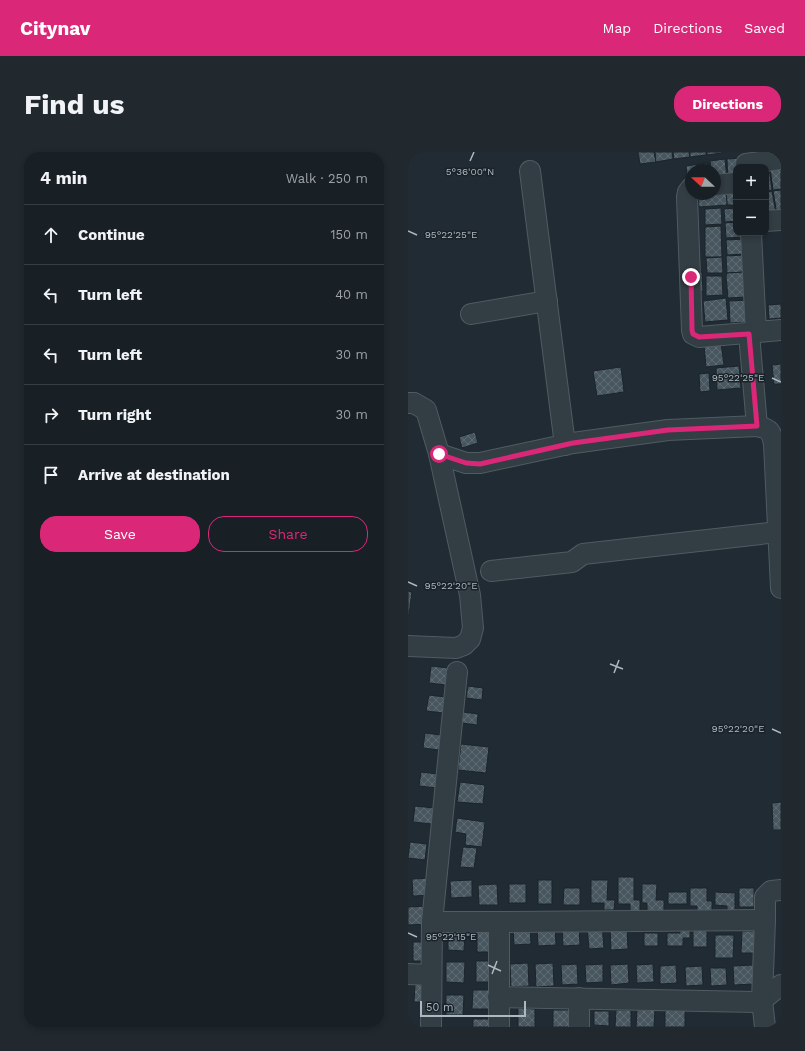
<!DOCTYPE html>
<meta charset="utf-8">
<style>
body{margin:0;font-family:"Work Sans",sans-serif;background:#21282e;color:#f1f3f6}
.controls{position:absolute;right:12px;top:12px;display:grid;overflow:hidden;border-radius:8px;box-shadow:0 2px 6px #0003}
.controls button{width:36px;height:36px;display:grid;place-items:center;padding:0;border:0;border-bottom:1px solid #363e43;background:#182026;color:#f1f3f6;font:20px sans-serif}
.compass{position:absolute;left:277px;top:12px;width:36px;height:36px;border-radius:50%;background:#182026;box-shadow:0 2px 6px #0003;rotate:292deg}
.scale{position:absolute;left:12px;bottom:10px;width:106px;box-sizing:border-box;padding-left:4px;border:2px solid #adb8c1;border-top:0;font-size:11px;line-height:14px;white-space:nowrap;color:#adb8c1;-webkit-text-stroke:3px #192228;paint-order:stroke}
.stop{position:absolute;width:12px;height:12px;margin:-9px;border:3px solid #db2777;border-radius:50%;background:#fff}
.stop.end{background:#db2777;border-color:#fff;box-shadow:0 1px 4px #0008}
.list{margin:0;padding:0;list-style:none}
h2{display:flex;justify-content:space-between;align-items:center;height:52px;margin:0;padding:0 16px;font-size:17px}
h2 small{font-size:13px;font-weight:400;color:#9fa3a7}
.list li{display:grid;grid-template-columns:26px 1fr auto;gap:12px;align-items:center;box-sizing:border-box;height:60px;padding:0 16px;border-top:1px solid #363e43}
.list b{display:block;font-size:15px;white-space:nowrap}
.list em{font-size:13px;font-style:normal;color:#9fa3a7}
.actions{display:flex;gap:8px;padding:12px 16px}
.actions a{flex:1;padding:9px 0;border:1px solid #db2777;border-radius:16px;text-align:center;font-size:14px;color:#db2777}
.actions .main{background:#db2777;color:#fff}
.icon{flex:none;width:22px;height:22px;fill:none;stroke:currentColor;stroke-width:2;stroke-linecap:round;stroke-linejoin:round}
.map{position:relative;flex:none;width:373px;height:875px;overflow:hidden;border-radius:16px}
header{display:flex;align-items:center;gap:24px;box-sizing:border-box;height:56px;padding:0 20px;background:#db2777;color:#fff}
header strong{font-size:19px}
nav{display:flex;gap:22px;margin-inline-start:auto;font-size:14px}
.intro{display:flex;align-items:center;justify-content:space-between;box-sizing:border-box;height:96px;padding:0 24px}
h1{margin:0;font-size:28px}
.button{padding:10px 18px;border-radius:16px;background:#db2777;color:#fff;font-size:14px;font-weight:700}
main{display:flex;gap:24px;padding:0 24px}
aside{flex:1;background:#182026;border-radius:16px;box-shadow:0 2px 6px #0003}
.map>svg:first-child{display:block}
.building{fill:url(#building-cross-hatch);stroke:#1b242b}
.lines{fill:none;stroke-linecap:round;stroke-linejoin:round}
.minor-casing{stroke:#505b62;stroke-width:22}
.minor{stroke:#333d44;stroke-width:20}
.route{stroke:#db2777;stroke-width:5}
.ticks{fill:none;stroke:#adb8c1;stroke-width:1.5}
.ticks-label{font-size:10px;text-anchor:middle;fill:#adb8c1;stroke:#192228;stroke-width:3;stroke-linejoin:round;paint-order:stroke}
</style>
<header>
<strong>Citynav</strong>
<nav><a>Map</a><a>Directions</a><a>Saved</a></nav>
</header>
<div class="intro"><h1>Find us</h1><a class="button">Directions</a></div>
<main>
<aside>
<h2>4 min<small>Walk · 250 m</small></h2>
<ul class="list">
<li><svg class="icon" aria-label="ahead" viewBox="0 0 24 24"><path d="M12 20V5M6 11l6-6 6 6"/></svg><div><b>Continue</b></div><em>150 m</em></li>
<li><svg class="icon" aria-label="left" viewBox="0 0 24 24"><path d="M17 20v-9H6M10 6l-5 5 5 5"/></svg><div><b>Turn left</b></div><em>40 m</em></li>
<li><svg class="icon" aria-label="left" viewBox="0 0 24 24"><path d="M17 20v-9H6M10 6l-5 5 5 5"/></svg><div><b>Turn left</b></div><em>30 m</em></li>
<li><svg class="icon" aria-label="right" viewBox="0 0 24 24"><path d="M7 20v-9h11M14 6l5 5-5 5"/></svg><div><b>Turn right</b></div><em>30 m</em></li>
<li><svg class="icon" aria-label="arrive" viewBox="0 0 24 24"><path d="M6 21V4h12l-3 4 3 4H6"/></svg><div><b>Arrive at destination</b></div></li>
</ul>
<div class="actions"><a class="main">Save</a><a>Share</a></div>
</aside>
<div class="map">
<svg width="373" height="875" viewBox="0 0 373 875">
<defs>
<pattern id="building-cross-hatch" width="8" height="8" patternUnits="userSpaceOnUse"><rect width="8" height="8" fill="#48565f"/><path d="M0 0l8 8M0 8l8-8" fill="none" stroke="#606c74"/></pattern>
</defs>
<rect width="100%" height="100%" fill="#202b33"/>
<!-- building -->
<g class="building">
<polygon points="230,0 246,0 248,10 232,12"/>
<polygon points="247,0 264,0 265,7 248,10"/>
<polygon points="265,0 281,0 282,5 266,7"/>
<polygon points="282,0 298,0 298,3 282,5"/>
<polygon points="299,0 314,0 314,1 299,3"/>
<polygon points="334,6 335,15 328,15 328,28 320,29 319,7"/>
<polygon points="317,7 319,28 307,29 307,18 303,18 302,9"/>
<polygon points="299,11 300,18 283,18 283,30 280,31 278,14"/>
<polygon points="373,14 373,37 365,38 362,16"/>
<polygon points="358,16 361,16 364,38 358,39"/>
<polygon points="328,35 328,53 319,53 318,36"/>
<polygon points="318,36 319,53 291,55 290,42 307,42"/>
<polygon points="373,38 373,61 369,62 365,39"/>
<polygon points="364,39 368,62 358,64 358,40"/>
<polygon points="313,56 314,72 297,73 297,57"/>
<polygon points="328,56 328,69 317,70 316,57"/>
<polygon points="328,70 328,81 335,81 335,85 318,86 317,71"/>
<polygon points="313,74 314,105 297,105 297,75"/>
<polygon points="336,87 337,102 319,103 318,88"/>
<polygon points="336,103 337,120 319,121 318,104"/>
<polygon points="314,105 315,121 299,121 298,106"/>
<polygon points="294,120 295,139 287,139 286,121"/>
<polygon points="337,120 339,145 320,146 318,124 319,121"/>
<polygon points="298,124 314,124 315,143 298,144"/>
<polygon points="318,146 320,168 297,170 295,149"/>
<polygon points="341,148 342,170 322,171 321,149"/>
<polygon points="373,152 373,166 361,167 360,153"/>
<polygon points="313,191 316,213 298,215 296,193"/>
<polygon points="373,212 373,232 366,232 364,213"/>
<polygon points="331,214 333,236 309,238 308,216"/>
<polygon points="213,215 216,240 189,244 185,219"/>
<polygon points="301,221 302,239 292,240 291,222"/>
<polygon points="67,280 70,291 54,296 51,285"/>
<polygon points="0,439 4,440 1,463 0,463"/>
<polygon points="23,514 40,516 38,533 21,531"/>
<polygon points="60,534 75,536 74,548 58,546"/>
<polygon points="21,543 37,545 36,561 18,559"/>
<polygon points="55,560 70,562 69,573 54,571"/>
<polygon points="17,581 33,583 31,598 15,596"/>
<polygon points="53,592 81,595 78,621 50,618"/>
<polygon points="13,620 30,622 29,636 11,634"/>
<polygon points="52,630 77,633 75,652 49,650"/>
<polygon points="373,650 373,678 365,678 364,651"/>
<polygon points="7,654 26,656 24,672 5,670"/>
<polygon points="49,666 77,670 74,695 57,693 58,682 47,680"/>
<polygon points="2,690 19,692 17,708 0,706"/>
<polygon points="55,695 69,696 66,716 52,715"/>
<polygon points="210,725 226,725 226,748 232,748 232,759 222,759 222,752 210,752"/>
<polygon points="24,726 25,743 5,744 4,727"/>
<polygon points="64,728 64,745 43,746 42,729"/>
<rect x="130" y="728" width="14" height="24"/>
<polygon points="183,728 200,728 199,748 207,748 206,758 196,758 196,751 183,751"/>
<polygon points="89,732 90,753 71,753 70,733"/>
<rect x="101" y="732" width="17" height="19"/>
<polygon points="234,732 249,732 248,748 256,748 256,759 239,759 239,751 234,751"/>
<polygon points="156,736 172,736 172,753 155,753"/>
<polygon points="282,736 299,736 299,749 304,749 304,761 289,761 289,754 282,754"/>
<rect x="331" y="736" width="15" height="19"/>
<rect x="260" y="740" width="19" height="12"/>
<polygon points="307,740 327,741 327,761 319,761 319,754 307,753"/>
<polygon points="20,754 20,772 0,773 0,755"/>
<polygon points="122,772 123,792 106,793 105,773"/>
<polygon points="147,772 148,793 130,794 129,773"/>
<polygon points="194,773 196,796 181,797 179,774"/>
<polygon points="171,774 172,793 155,794 154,775"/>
<polygon points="219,775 220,797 203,798 202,776"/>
<polygon points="272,776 282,776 282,786 275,786 275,794 259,794 259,781 272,781"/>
<rect x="285" y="776" width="14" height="19"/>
<polygon points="40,778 57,778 56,799 40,798"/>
<polygon points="334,779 347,779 347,801 333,801"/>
<rect x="69" y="780" width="20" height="20"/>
<rect x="236" y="781" width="14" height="13"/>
<polygon points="307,783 326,783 325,806 307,806"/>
<rect x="5" y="790" width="16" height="19"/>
<polygon points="68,809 86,809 85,830 68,830"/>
<polygon points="38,810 57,810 56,831 38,830"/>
<polygon points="120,811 121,834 103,835 102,812"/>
<polygon points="145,811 146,834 128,835 127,812"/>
<polygon points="169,812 170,832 154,833 153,813"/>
<polygon points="195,812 195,830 178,831 177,813"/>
<polygon points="220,812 221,831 203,833 202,813"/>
<polygon points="245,812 246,830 229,831 228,813"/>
<polygon points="268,813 269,831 252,832 252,814"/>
<polygon points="345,813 346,832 326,833 325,814"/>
<polygon points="294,814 295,833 278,834 277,815"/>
<polygon points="302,816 318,816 319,833 303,834"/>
<polygon points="7,832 23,832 22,850 6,850"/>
<polygon points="65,838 85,838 85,857 64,857"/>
<polygon points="38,843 56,843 55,863 38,863"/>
<polygon points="110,856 127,857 127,875 110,875"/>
<polygon points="145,858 165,858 164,875 145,875"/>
<polygon points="208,858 223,858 223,875 207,875"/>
<polygon points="229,858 247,858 246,875 228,875"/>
<rect x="257" y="858" width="20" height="17"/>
<polygon points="186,859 201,859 201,874 186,873"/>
<rect x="65" y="867" width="20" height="8"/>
</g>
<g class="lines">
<!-- minor casing -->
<g class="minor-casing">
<g id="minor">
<polyline points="338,12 373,7"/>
<polyline points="122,19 157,293"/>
<polyline points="307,33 328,31"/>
<polyline points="283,36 280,40 279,45 284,178 285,182 291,185 373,178"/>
<polyline points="358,69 373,68"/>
<polyline points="343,81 348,181"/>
<polyline points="63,162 139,149"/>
<polyline points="341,182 349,274"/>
<polyline points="0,251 6,251 18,258 31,302 62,443 65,476 62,487 56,493 48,496 0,494"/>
<path d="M 31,302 L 58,311 L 72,311 L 165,291 L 260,278 L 349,274 C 362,277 363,279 366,292 L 373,436"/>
<polyline points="83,419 164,410 175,402 370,380"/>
<polyline points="357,768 357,745 363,739 373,738"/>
<polyline points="24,770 91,770"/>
<polyline points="0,822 23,823"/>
<polyline points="90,845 348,850 354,848 373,833"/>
<polyline points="23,875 24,770 49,520"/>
<polyline points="91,875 91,770 357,768 354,848 357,875"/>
<polyline points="171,875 171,846"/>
</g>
</g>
<!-- minor -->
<use href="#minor" class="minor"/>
</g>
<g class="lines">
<!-- route -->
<polyline class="route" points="31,302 58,311 72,312 165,291 260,278 349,274 341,182 291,185 285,182 284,178 283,125"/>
</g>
<!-- ticks -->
<path class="ticks" d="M 62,9 L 66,0M 0,79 L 9,83M 364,226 L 373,230M 0,430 L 9,434M 202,512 L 215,517M 206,521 L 211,508M 364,577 L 373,581M 0,781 L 9,785M 80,813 L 93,819M 84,822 L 89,809"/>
<g class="ticks-label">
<text x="62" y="23">5°36'00"N</text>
<text x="43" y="86">95°22'25"E</text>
<text x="330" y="229">95°22'25"E</text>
<text x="43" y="437">95°22'20"E</text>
<text x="330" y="580">95°22'20"E</text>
<text x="43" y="788">95°22'15"E</text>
</g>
</svg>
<div class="controls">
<button>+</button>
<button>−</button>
</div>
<svg class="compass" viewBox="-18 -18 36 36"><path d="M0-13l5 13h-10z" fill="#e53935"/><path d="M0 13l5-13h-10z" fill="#9fa3a7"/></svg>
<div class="scale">50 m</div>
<div class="stop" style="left:31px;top:302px"></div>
<div class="stop end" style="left:283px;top:125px"></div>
</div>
</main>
